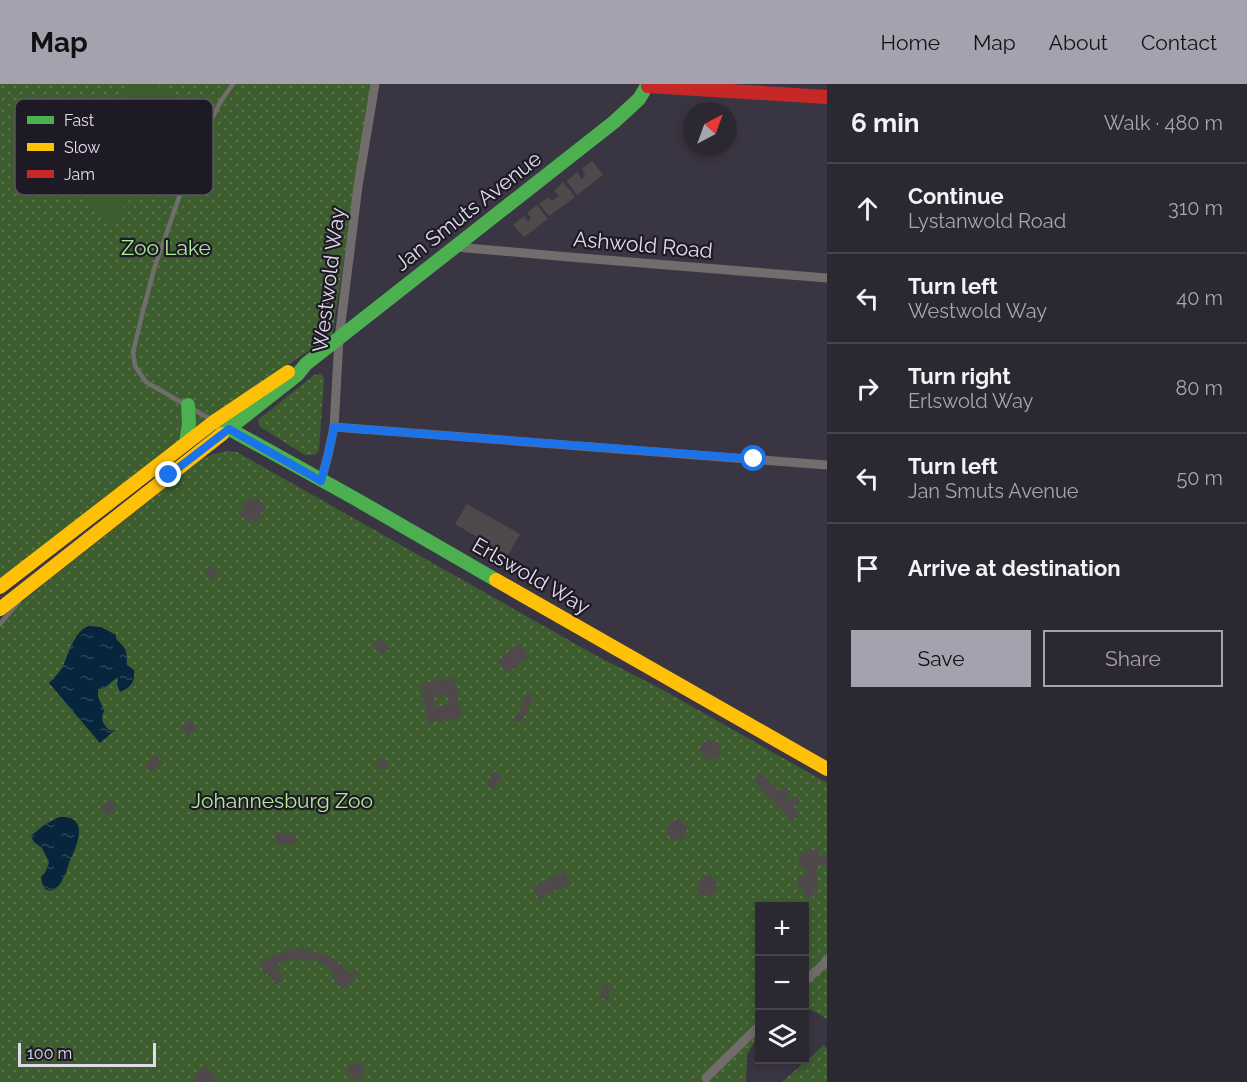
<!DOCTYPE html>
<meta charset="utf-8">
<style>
body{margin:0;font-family:Raleway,sans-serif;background:#34303a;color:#f1f3f6}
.controls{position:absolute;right:18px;bottom:18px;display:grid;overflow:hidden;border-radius:0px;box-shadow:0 3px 9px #0003}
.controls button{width:54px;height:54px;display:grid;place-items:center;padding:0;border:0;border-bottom:2px solid #48444d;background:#2c2832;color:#f1f3f6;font:30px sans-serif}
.compass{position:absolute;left:683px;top:18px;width:54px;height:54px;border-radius:50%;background:#2c2832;box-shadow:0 3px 9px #0003;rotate:41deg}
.scale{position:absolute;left:18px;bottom:15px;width:138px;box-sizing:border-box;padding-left:6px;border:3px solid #e0dbea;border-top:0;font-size:16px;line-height:21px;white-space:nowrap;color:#e0dbea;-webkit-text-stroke:4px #1e1a25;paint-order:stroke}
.stop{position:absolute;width:18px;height:18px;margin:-14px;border:4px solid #1a73e8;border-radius:50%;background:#fff}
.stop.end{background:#1a73e8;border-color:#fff;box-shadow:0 2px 6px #0008}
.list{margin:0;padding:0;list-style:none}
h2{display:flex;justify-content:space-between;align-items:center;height:78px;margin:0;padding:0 24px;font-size:26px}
h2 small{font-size:20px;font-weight:400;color:#a6a6ac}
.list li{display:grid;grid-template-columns:39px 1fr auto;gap:18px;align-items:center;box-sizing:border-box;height:90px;padding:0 24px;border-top:2px solid #48444d}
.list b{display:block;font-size:22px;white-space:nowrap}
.list p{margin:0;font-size:20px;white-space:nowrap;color:#a6a6ac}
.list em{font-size:20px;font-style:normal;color:#a6a6ac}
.actions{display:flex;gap:12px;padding:18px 24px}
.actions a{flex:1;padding:14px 0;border:2px solid #a6a1af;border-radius:0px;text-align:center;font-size:21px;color:#a6a1af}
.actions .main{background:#a6a1af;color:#111}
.icon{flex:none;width:33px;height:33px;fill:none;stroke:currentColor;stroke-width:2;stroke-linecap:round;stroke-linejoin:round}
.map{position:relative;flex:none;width:827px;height:998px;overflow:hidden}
header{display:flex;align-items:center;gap:36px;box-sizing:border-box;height:84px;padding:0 30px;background:#a6a1af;color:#111}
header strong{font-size:28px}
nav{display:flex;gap:33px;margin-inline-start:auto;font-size:21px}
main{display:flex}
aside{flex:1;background:#2c2832}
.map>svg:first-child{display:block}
.park{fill:url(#park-dots)}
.pitch{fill:#3d5d2f}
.water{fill:url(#water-ripples)}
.building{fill:#4f494b;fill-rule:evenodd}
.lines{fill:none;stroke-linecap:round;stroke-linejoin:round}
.lane{stroke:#726d6d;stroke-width:4.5}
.street{stroke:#726d6d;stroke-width:9}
.fast{stroke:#4caf50;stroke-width:14}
.slow{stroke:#ffc107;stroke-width:14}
.jam{stroke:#c62828;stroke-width:14}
.route{stroke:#1a73e8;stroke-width:8}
.labels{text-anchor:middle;stroke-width:4.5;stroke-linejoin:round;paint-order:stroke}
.street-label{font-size:21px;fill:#e0dbea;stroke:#1e1a25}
.park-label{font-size:21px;fill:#aeec96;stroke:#1e1a25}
.key{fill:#1e1a25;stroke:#585460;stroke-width:1.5}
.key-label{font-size:16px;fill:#e0dbea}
</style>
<header>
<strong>Map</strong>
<nav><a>Home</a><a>Map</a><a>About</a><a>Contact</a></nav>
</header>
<main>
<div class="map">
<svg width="827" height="998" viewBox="0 0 827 998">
<defs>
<pattern id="park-dots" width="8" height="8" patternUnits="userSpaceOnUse" patternTransform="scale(1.5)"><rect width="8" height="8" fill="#3d5d2f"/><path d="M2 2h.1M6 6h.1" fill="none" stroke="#59744d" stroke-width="1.8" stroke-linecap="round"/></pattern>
<pattern id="water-ripples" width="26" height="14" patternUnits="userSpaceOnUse" patternTransform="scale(1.5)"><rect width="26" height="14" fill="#07263d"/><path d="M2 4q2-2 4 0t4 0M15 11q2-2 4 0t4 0" fill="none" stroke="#2b4559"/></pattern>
</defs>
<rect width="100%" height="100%" fill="#3a3542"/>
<!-- park -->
<g class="park">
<polygon points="0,0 372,0 332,252 217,327 0,498"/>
<polygon points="322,290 324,295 319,366 315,371 305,371 260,343 258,336 314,291"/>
<polygon points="227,367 237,368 244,372 595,571 663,606 827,699 827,935 814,927 805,923 804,822 760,822 759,950 747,971 746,998 0,998 0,535 202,375 213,370"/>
<polygon points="824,961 827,965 827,998 782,998"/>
</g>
<!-- pitch -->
<g class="pitch">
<polygon points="135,0 156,0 182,22 151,60 112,28"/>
<polygon points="125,69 151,92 110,138 84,117"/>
</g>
<!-- water -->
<g class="water">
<path d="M 88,542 L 101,543 L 116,551 L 116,555 C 126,565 127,565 127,581 L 134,586 C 136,597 130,604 120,608 L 117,600 L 118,593 L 104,604 L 98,605 L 98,612 L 104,627 C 100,635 103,640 109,646 L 115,646 L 100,659 L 49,599 C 54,594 58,590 62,584 C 69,570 73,549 88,542 Z"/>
<path d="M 59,733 C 91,731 77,762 69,779 C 67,786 64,796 59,801 C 59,802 52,807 51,807 L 45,805 L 42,799 L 41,793 L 46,787 L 49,778 L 42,764 L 34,758 L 31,752 L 44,741 Z"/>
</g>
<!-- building -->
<g class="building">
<polygon points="592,77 603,91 577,111 567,97 577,88 582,95 585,91 582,85"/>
<polygon points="563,98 575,113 549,132 539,120 548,113 552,117 559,112 554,107"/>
<polygon points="537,121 548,135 524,153 513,141 524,132 528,138 531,134 527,129"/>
<polygon points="251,413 254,417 257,414 266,424 260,428 263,431 255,438 252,435 248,439 239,429 244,425 241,422"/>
<polygon points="467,420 520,450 508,471 455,440"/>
<polygon points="210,482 218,490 212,496 204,487"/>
<polygon points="380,554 389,565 382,571 373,560"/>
<polygon points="519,560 529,572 508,589 498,577"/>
<path d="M 454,593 L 462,633 L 428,639 L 420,600 ZM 447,610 L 449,620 L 436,623 L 434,613 Z"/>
<polygon points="527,608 533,611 527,628 518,640 513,636 521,625"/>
<polygon points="190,635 197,643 188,652 181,645"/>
<circle cx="710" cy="666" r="10"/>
<polygon points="155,671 162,678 152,688 145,681"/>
<polygon points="378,675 387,676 387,685 377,685"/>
<polygon points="494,687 502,692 494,705 486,700"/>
<polygon points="761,688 780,708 785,703 791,709 786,714 789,717 794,712 800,718 794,723 800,730 792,737 753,696"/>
<polygon points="110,715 117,722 107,732 100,725"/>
<circle cx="677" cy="746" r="10"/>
<rect x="276" y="749" width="19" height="11"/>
<polygon points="806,765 819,766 819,771 827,771 827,781 818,781 818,807 813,807 813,813 804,812 804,804 798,804 798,791 805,791 805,782 799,782 799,769 805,769"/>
<polygon points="564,787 570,799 539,815 533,803"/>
<circle cx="707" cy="802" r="10"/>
<polygon points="306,865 320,869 333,875 344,883 349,890 355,886 358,891 342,905 332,893 333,887 327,883 317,877 304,875 294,875 284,877 275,881 283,896 276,900 258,881 269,874 281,868 293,866"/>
<polygon points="603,900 611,902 608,916 600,914"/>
<circle cx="356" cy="987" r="8"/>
<polygon points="205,984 208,985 214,989 215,992 214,998 196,998 195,992 196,989 199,987"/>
</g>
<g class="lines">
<!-- lane -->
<g class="lane">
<polyline points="212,336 146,298 135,282 133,268 143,227 154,185 191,79 198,61 221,17 233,0"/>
<polyline points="0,540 19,517"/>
</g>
<!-- street -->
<g class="street">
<polyline points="456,163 569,173 827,194"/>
<polyline points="334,343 827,381"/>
<polyline points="321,397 328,371 334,343 339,255 358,102 375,0"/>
<polyline points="804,898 824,880 827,875"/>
<polyline points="706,994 760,941"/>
</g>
<!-- fast -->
<g class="fast">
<polyline points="215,337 354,414 496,496"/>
<polyline points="222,350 297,291 306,280 614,38 639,15 648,0"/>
<polyline points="186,359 189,340 188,321"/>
</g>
<!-- slow -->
<g class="slow">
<polyline points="496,496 827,685"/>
<polyline points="0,503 215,337 288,288"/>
<polyline points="0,525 222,350"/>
</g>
<!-- jam -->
<polyline class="jam" points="648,2 827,13"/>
</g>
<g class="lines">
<!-- route -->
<polyline class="route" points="169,391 229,345 321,397 328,371 334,343 754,375"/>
</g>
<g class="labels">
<!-- street labels -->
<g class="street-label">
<text transform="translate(468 127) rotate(-38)" y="7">Jan Smuts Avenue</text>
<text transform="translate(643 161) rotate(5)" y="7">Ashwold Road</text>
<text transform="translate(329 196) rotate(-83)" y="7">Westwold Way</text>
<text transform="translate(531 492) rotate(30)" y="7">Erlswold Way</text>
</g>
<!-- park labels -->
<g class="park-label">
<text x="166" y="171">Zoo Lake</text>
<text x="282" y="724">Johannesburg Zoo</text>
</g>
</g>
<!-- legend -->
<rect x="15" y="15" width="198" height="96" rx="9" class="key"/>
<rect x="27" y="32" width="27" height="8" fill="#4caf50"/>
<rect x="27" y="59" width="27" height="8" fill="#ffc107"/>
<rect x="27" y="86" width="27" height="8" fill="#c62828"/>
<g class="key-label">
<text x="64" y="42">Fast</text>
<text x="64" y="69">Slow</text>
<text x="64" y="96">Jam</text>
</g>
</svg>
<div class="controls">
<button>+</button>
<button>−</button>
<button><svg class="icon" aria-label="layers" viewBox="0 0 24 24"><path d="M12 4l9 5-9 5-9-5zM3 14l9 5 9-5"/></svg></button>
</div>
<svg class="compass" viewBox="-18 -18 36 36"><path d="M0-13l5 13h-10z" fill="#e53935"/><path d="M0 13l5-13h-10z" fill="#a6a6ac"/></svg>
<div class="scale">100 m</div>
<div class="stop" style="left:754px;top:375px"></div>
<div class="stop end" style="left:169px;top:391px"></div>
</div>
<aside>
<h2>6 min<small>Walk · 480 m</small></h2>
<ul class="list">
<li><svg class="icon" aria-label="ahead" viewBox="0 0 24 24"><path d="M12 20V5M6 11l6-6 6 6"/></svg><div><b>Continue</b><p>Lystanwold Road</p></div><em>310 m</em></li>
<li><svg class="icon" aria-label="left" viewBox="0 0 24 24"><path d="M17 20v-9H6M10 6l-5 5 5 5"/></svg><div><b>Turn left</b><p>Westwold Way</p></div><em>40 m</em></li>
<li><svg class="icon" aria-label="right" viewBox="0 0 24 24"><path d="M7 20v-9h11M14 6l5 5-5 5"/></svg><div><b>Turn right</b><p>Erlswold Way</p></div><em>80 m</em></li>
<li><svg class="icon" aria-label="left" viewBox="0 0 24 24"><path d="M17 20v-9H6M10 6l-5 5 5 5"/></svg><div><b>Turn left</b><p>Jan Smuts Avenue</p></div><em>50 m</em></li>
<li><svg class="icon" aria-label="arrive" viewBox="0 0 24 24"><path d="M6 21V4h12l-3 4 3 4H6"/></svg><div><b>Arrive at destination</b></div></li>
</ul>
<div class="actions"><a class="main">Save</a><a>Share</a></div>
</aside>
</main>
